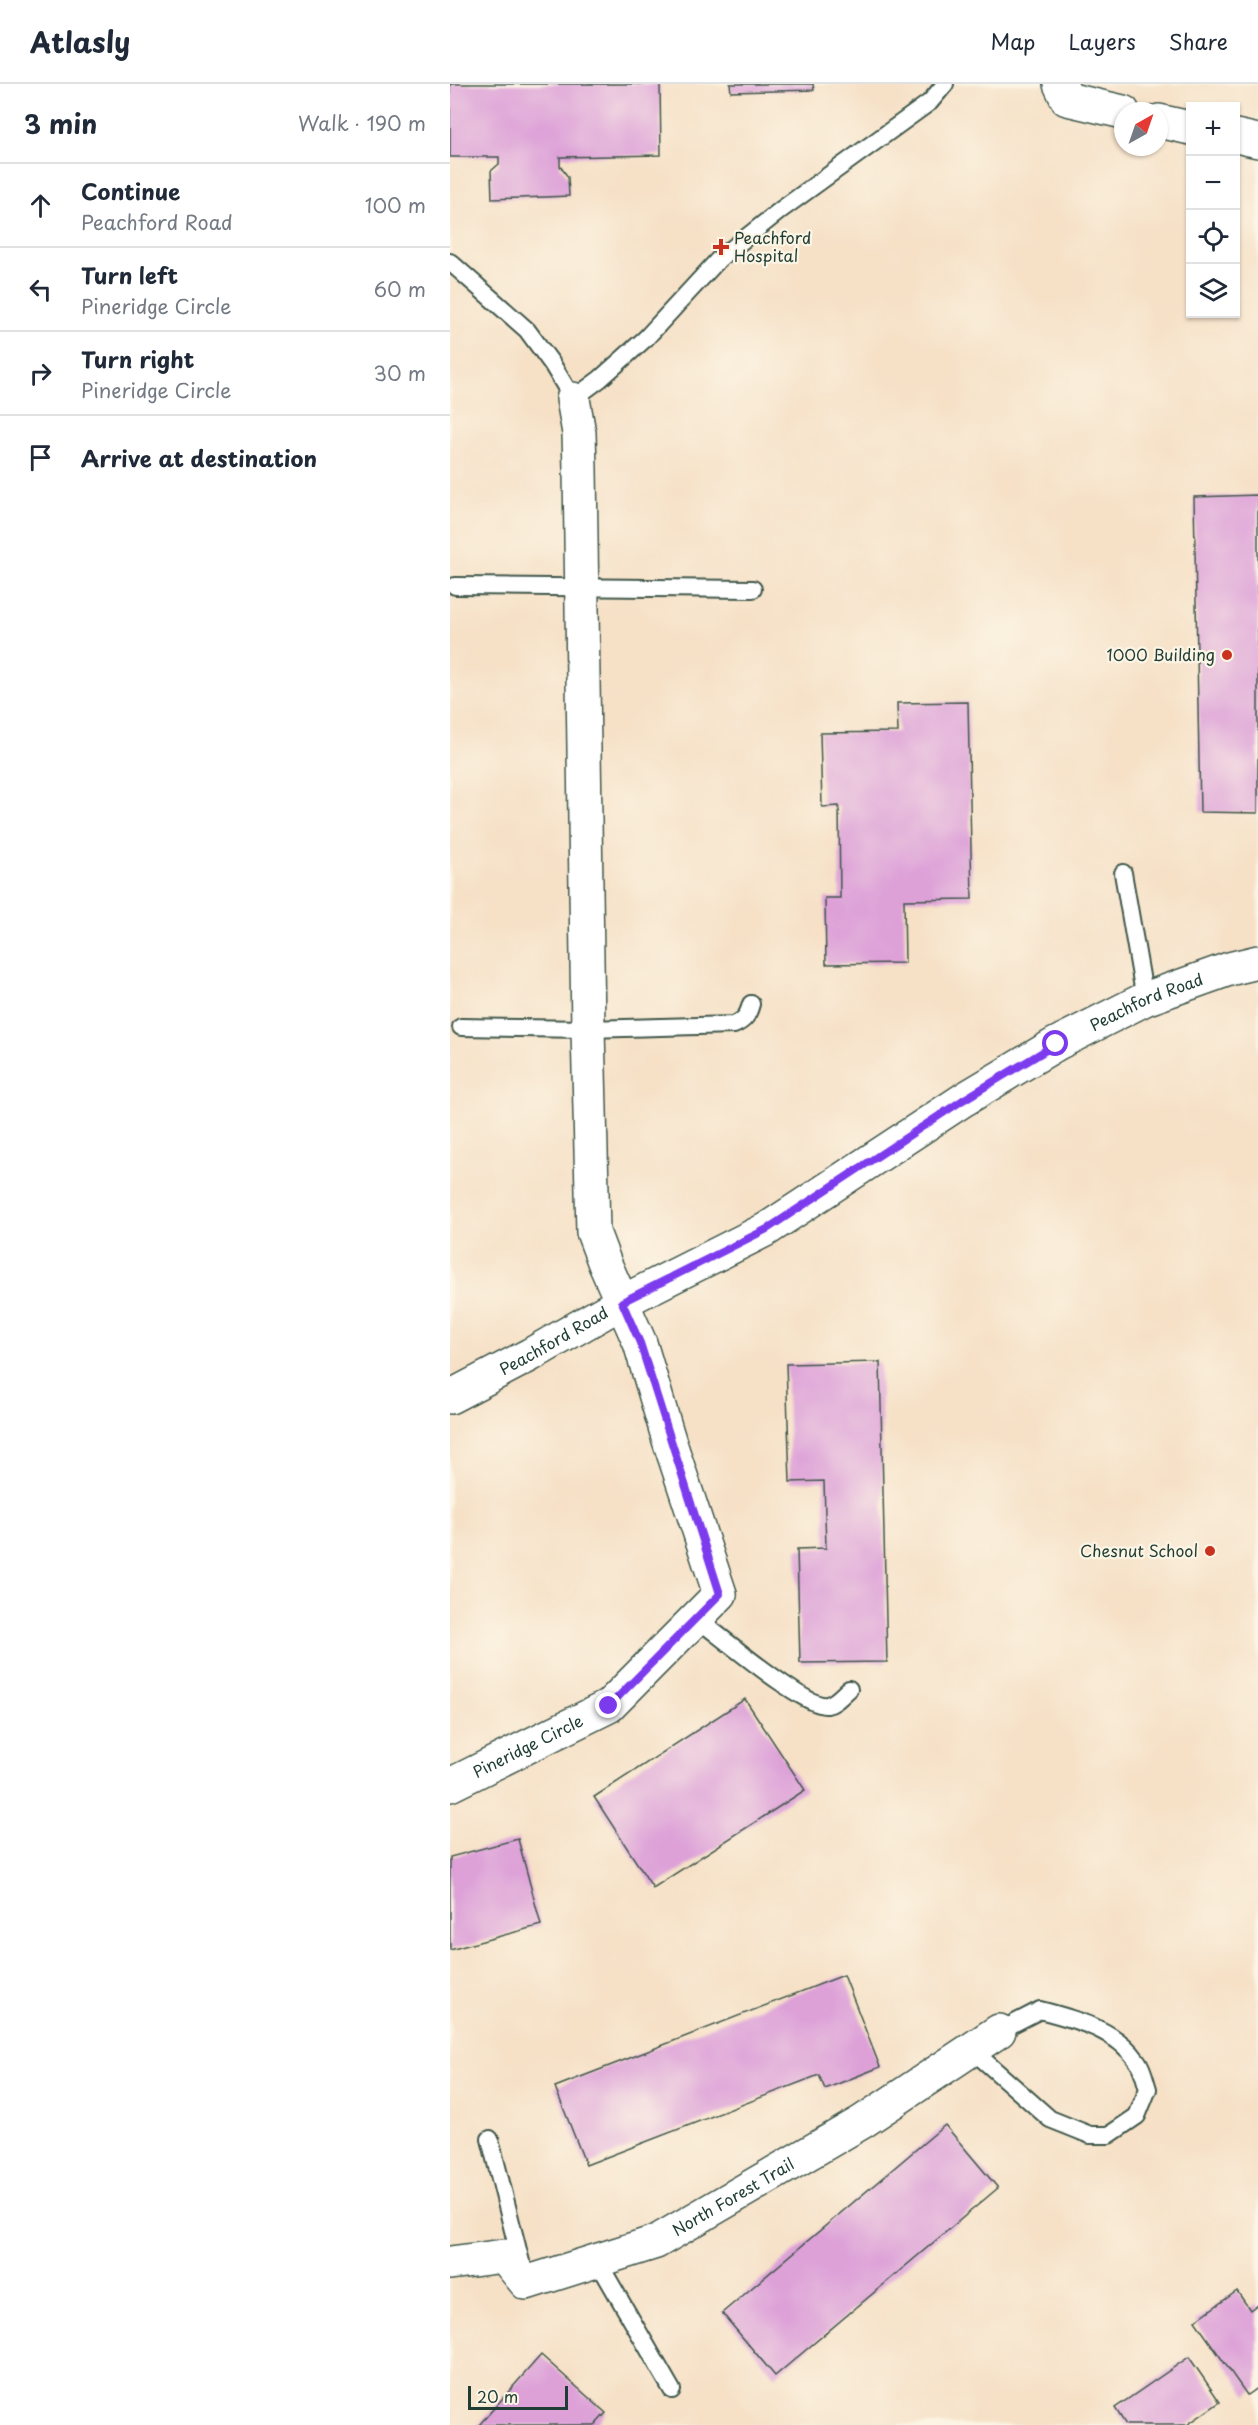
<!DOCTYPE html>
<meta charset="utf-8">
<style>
body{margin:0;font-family:"Playpen Sans",sans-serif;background:#f6f6f7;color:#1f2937}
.controls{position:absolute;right:18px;top:18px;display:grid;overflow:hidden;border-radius:0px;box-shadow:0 2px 4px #0004}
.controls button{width:54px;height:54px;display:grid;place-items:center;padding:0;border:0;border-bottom:2px solid #e0e1e3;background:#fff;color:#1f2937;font:30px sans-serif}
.compass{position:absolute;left:664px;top:18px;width:54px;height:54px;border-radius:50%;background:#fff;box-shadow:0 2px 4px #0004;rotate:40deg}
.scale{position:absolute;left:18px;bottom:15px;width:100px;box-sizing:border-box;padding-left:6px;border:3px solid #1f3d34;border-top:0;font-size:16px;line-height:21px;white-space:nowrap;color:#1f3d34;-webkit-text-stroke:4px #fcf5e5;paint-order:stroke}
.stop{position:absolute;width:18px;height:18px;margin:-14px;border:4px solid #7c3aed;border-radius:50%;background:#fff}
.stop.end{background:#7c3aed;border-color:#fff;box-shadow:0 2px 6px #0008}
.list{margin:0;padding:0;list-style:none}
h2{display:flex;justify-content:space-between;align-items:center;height:78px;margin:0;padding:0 24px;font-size:26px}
h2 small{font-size:20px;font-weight:400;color:#747a83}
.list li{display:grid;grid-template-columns:39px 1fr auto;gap:18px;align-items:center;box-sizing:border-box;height:84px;padding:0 24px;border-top:2px solid #e0e1e3}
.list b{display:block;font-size:22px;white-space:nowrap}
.list p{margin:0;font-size:20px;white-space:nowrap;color:#747a83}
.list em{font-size:20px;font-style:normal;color:#747a83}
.icon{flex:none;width:33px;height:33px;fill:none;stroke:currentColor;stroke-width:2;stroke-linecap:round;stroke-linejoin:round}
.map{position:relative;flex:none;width:808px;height:2341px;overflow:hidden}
header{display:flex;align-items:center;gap:36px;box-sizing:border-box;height:84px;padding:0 30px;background:#fff;border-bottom:2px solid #e0e1e3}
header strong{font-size:28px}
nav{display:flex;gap:33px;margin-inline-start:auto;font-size:21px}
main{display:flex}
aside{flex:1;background:#fff}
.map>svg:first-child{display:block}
.building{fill:#dda1d8}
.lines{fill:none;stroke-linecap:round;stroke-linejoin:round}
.lane-casing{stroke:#3f564a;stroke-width:20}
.street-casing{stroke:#3f564a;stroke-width:36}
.secondary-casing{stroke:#3f564a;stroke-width:36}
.lane{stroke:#fff;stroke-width:16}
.street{stroke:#fff;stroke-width:33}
.secondary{stroke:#fff;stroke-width:33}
.route{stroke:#7c3aed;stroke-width:8}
.poi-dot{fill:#c8321e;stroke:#fcf5e5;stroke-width:2}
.labels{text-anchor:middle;stroke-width:4.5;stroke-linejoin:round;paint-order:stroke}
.poi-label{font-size:16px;fill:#1f3d34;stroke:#fcf5e5;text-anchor:end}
.street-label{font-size:16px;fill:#1f3d34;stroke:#fcf5e5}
</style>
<header>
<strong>Atlasly</strong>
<nav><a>Map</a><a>Layers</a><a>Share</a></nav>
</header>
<main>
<aside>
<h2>3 min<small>Walk · 190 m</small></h2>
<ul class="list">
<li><svg class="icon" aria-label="ahead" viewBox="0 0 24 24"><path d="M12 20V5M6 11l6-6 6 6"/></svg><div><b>Continue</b><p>Peachford Road</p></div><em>100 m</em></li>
<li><svg class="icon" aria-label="left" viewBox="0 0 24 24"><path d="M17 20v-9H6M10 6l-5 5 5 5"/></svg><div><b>Turn left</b><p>Pineridge Circle</p></div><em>60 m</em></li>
<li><svg class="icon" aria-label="right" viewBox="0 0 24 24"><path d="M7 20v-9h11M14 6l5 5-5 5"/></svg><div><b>Turn right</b><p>Pineridge Circle</p></div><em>30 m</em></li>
<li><svg class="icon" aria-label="arrive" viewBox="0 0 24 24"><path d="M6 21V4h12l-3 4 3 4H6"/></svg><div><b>Arrive at destination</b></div></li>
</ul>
</aside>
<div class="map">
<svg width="808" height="2341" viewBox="0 0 808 2341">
<rect width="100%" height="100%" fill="#fcf5e5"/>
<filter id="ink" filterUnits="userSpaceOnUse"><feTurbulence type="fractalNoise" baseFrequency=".0167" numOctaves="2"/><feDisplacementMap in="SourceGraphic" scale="12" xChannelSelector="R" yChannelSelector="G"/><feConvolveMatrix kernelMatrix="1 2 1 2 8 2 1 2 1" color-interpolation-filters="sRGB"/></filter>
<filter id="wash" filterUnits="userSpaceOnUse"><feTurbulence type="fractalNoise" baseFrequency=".008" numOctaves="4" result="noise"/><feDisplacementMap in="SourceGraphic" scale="24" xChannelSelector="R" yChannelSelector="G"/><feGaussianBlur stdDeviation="1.35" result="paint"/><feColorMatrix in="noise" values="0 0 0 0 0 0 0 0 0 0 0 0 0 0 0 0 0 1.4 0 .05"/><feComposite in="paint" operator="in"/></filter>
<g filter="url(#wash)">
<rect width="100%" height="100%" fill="#f6e1c7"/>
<g id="blocks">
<!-- building -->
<g class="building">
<polygon points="0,0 210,0 211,71 110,73 110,82 118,93 119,112 42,115 41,87 49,80 49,73 0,73"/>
<polygon points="280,0 363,0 364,6 281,8"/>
<polygon points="808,411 808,729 750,728 744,413"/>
<polygon points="518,618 522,815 454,816 455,879 376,880 375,814 390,814 389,722 372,723 370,649 448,648 447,619"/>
<polygon points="430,1278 437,1578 350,1579 347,1465 376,1464 374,1397 340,1398 336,1280"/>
<polygon points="295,1615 355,1706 203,1804 144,1713"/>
<polygon points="68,1755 91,1841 0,1866 0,1773"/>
<polygon points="394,1891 430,1983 375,2005 369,1991 136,2081 105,2003"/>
<polygon points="495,2041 548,2104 325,2292 272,2229"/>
<polygon points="787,2207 800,2226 808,2220 808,2303 797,2311 745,2237"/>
<polygon points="91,2271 156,2329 145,2341 29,2341"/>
<polygon points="739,2273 770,2318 737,2341 676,2341 665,2324"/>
</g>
</g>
</g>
<g filter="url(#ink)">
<use href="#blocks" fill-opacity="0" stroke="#3f564a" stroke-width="1.5"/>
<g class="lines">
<!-- lane casing -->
<g class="lane-casing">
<g id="lane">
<polyline points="0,178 77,246 102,280 123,315 150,295 196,254 269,175 332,125 480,18 495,0"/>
<polyline points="5,502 303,505"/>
<polyline points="673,789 695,915"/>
<path d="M 11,943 L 138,945 L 284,941 C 295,936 298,931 301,920"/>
<path d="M 246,1534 C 267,1549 356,1625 377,1621 C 385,1620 393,1610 399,1605"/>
<path d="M 521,1965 L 600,2035 L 640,2051 L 659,2051 L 687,2032 L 698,2005 C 695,1996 693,1985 688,1978 C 666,1945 627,1936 590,1926 L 549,1947"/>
<polyline points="40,2055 72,2182"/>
<polyline points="147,2176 222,2306"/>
</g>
</g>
<!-- street casing -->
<g class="street-casing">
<g id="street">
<polyline points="610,0 617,15 673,28"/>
<polyline points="709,37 740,44"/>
<polyline points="786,52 808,57"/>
<path id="s1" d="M 0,1701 L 159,1622 L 270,1510 L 219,1356 L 190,1259 L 155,1180 L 143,1148 L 138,945 L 130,385 L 129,349 L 123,315"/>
<path id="s2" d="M 0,2179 L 54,2172 L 76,2199 L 206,2158 L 412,2038 L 549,1947"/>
</g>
</g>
<!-- secondary casing -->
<g class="secondary-casing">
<g id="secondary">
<path id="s3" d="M 0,1313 L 80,1271 L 172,1218 L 317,1145 L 513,1016 L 606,960 L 695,915 L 779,885 L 808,878"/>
</g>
</g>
<!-- lane -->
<use href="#lane" class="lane"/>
<!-- street -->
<use href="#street" class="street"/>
<!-- secondary -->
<use href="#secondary" class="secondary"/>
</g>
</g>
<g class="lines" filter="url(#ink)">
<!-- route -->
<polyline class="route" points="159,1622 270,1510 190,1259 172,1218 317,1145 513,1016 606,960"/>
</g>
<!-- markers -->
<g class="poi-dot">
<path d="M268 154h6v6h6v6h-6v6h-6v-6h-6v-6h6z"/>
<circle cx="777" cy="571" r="6"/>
<circle cx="760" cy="1467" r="6"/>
</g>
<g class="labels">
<!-- poi labels -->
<g class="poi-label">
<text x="284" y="160" text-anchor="start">Peachford<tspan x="284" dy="18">Hospital</tspan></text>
<text x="765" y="577">1000 Building</text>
<text x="748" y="1473">Chesnut School</text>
</g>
<!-- street labels -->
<g class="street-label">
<text dy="6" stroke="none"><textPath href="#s3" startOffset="802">Peachford Road</textPath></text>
<text dy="6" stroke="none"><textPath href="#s3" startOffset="118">Peachford Road</textPath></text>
<text dy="6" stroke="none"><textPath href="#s1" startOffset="87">Pineridge Circle</textPath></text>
<text dy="6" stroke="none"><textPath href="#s2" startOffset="315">North Forest Trail</textPath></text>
</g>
</g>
</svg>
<div class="controls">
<button>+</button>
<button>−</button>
<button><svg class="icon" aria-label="locate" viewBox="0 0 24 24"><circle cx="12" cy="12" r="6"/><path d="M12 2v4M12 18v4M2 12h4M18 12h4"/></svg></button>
<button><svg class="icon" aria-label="layers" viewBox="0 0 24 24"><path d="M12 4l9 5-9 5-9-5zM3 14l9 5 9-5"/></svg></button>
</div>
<svg class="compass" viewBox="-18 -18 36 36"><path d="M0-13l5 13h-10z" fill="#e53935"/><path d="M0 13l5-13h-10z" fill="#747a83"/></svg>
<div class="scale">20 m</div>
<div class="stop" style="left:606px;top:960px"></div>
<div class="stop end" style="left:159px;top:1622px"></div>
</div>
</main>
